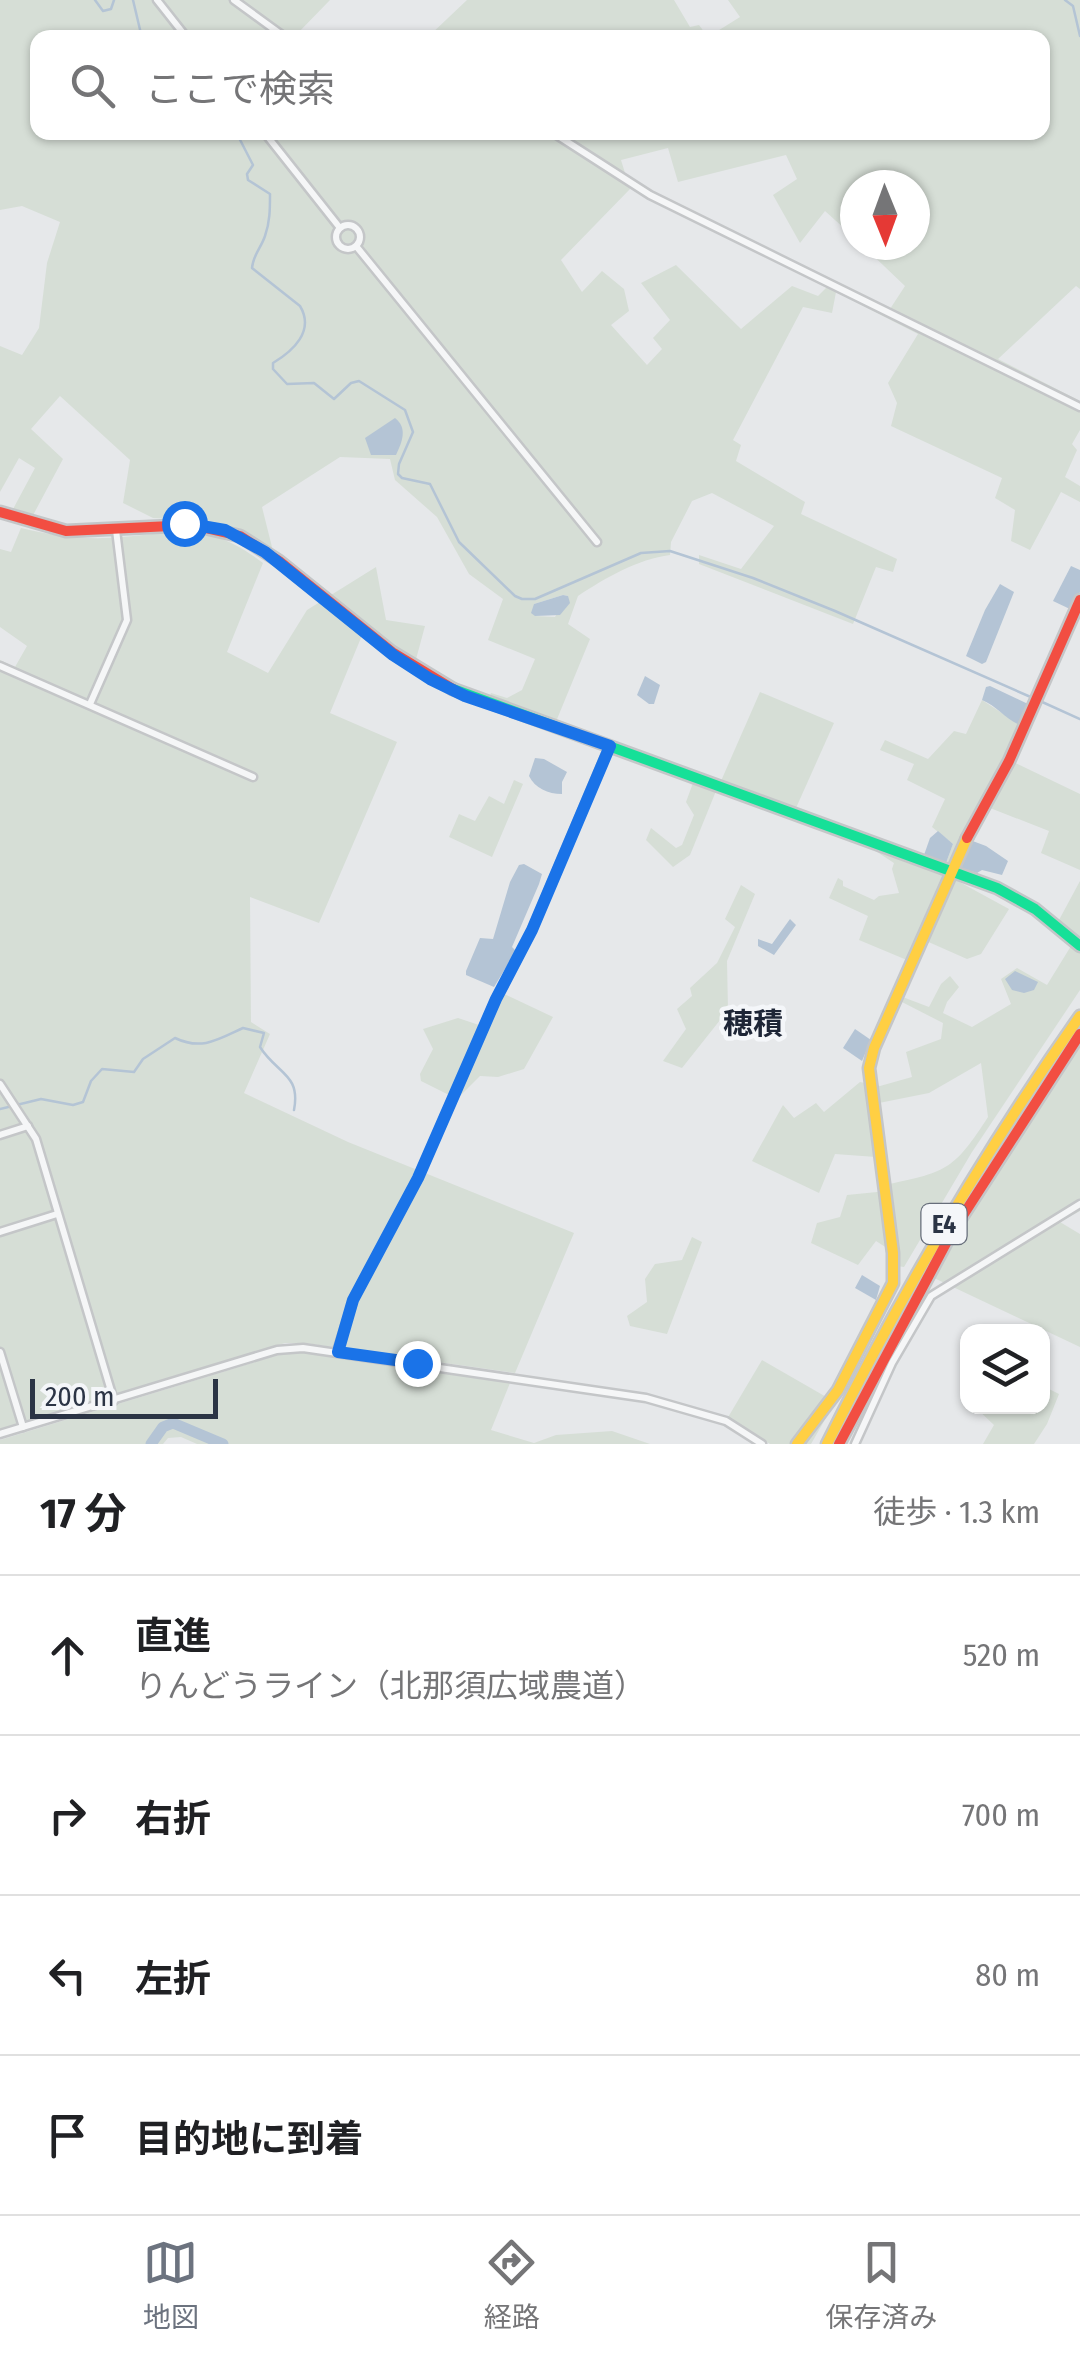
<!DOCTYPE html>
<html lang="ja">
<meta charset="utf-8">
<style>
body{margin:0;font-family:"Fira Sans Condensed","Noto Sans JP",sans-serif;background:#f2f2f2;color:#202124}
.controls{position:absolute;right:30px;bottom:30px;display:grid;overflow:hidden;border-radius:20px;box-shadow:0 2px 8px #0004}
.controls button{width:90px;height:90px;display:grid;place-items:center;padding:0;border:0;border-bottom:2px solid #e0e0e0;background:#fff;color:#202124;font:50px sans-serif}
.compass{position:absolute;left:840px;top:170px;width:90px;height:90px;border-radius:50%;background:#fff;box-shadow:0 2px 8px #0004;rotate:179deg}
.scale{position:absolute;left:30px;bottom:25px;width:188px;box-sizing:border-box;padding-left:10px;border:5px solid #2b3445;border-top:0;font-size:28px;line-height:35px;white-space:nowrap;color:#2b3445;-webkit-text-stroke:8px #f4f6f9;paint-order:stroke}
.stop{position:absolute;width:30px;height:30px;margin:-22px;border:8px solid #1a73e8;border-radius:50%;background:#fff}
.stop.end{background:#1a73e8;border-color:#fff;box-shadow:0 2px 10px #0008}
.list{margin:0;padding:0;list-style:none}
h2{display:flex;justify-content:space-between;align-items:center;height:130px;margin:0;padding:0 40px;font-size:42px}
h2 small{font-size:32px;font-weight:400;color:#757577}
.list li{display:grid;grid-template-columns:65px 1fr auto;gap:30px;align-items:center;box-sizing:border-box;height:160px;padding:0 40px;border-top:2px solid #e0e0e0}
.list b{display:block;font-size:38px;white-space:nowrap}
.list p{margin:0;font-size:32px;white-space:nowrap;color:#757577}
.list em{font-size:32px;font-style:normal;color:#757577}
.icon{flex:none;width:55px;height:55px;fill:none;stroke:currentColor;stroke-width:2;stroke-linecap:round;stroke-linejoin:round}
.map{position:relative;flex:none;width:1080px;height:1444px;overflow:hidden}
.search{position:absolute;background:#fff;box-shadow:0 2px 8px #0004;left:30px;right:30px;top:30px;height:110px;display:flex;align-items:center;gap:25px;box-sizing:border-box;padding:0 35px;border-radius:20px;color:#757577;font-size:38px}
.sheet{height:770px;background:#fff}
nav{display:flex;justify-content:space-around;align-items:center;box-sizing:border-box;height:140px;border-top:2px solid #e0e0e0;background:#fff;font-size:28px;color:#757577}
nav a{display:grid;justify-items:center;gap:5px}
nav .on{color:#6c737f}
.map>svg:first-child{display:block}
.green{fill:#d6ded6;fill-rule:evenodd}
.water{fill:#b4c4d5}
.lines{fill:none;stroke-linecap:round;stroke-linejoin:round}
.stream{stroke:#b4c4d5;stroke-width:2.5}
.river{stroke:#b4c4d5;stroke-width:11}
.street-casing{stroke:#c4c6c8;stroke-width:11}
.fast-casing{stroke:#c4c6c8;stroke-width:15}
.slow-casing{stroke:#c4c6c8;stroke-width:15}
.jam-casing{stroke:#c4c6c8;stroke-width:15}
.street{stroke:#f5f6f7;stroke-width:6}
.fast{stroke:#16e098;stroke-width:10}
.slow{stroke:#ffcf43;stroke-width:10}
.jam{stroke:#f24e42;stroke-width:10}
.route{stroke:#1a73e8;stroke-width:12}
.labels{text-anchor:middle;stroke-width:9;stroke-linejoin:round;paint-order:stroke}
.shield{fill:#f4f6f9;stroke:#676e7b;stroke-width:2.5}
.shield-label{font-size:25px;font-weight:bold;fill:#2b3445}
.neighbourhood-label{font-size:30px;font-weight:bold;fill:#1d2536;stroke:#f4f6f9}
</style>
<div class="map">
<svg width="1080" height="1444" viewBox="0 0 1080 1444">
<rect width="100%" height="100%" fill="#e6e8ea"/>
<!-- green -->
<g class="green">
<path d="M 0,0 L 330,0 L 297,34 L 300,37 L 38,38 L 38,132 L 1042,132 L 1042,38 L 428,37 L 467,0 L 674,0 L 690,27 L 699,25 L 708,37 L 740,17 L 728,0 L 1080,0 L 1080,289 L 1076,286 L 998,359 L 1080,401 L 1080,430 L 1072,444 L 1077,450 L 1065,477 L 1080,486 L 1080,502 L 1061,492 L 1030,550 L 1011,541 L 1015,510 L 995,498 L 1002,478 L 891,426 L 897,403 L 888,383 L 918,334 L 836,292 L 832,313 L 803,307 L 733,440 L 741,445 L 736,461 L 805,502 L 801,514 L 897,559 L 893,572 L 876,567 L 853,624 L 699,564 L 699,555 L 741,569 L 774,526 L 712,493 L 692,501 L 671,542 L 670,555 C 638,559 605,578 578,596 L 568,624 L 590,639 L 555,724 L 489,699 L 491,693 L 507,698 L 522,690 L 535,659 L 488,640 L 503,599 L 469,574 L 437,517 L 395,480 L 390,459 L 340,457 L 262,507 L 273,551 L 234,529 L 194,520 L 153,518 L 123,503 L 130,460 L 60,396 L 31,429 L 63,459 L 31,519 L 12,511 L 35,468 L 19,458 L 0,492 L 0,346 L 22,355 L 39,328 L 47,263 L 60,222 L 22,206 L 0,210 ZM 668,148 L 678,182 L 786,155 L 797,179 L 773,195 L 800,243 L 825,211 L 855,238 L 855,185 L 915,185 L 915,245 L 862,245 L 905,286 L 890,309 L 833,281 L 818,296 L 792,286 L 741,329 L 676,265 L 641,283 L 670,320 L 653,338 L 662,349 L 647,365 L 611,325 L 629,311 L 624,289 L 602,271 L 582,292 L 561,260 L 630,189 L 621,160 ZM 563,595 L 568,596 L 555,617 L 535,616 L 534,604 Z"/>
<path d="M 21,528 C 50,535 77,539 107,538 C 174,535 203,517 263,563 L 227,652 L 268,673 L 307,610 L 376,567 L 386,620 L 425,626 L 415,663 L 365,628 L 330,713 L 397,742 L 319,923 L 250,897 L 251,1022 L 270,1034 L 244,1093 L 348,1142 L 574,1233 L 515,1373 L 305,1343 L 285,1343 L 0,1430 L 0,660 L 15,667 L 27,646 L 0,627 L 0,549 L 11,552 Z"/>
<polygon points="760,692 834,723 796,808 721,781"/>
<polygon points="982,700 1022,726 1007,759 1080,794 1080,870 1041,853 1049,831 985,806 956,867 946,863 953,844 932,827 945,799 907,780 914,764 880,750 885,740 928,759 954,731 966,734"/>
<polygon points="514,780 523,784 492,857 449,837 459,814 475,821 489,796 504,804"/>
<polygon points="693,783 716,791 690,855 673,867 646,840 651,828 676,848 682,845 694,815 686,802"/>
<polygon points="868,846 954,879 1009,909 981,954 967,959 924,940 914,963 859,940 868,916 829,898 838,878 843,881 843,886 874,900 879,896 899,893 892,869 894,863"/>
<polygon points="1080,881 1080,938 1059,920"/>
<polygon points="741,885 755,894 727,961 728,1010 682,1068 663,1061 686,1029 677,1009 692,996 690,988 717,963 735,927 725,919"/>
<path d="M 1071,946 L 1080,953 L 1080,990 L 972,1152 L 904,1267 L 897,1266 L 890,1250 L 876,1241 L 858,1265 L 811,1243 L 817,1223 L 840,1217 L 847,1195 L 887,1191 L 889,1184 C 948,1172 955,1168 988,1117 L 981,1063 L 929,1093 L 869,1105 L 876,1157 L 835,1154 L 819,1193 L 752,1161 L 783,1105 L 794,1118 L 816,1103 L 824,1112 L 860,1082 L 880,1086 L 912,1077 L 906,1052 L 941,1039 L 943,1023 L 898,1000 L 900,996 L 929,1007 L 941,984 L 950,976 L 959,987 L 947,1002 L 943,1013 L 972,1027 L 1011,1004 L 1001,979 L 1017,968 L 1047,985 Z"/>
<polygon points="496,990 553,1017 524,1069 498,1077 480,1076 457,1099 421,1081 420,1074 433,1049 423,1029 458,1018 479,1025"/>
<polygon points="1080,1047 1080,1211 1060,1222 1080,1234 1080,1347 934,1278 1007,1154"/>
<polygon points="692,1237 702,1242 667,1334 630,1326 627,1316 647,1302 645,1279 655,1264 682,1260"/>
<polygon points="305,1350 510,1383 491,1430 534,1443 556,1435 612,1431 650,1444 197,1444 181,1437 168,1438 163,1444 0,1444 0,1440 281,1354"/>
<polygon points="762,1360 835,1402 811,1444 770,1444 727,1419"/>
<polygon points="1043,1386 1059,1394 1047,1424 1034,1444 983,1444 994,1425 975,1407 1042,1406"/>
</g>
<!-- water -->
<g class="water">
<path d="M 395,418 C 408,428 402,442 396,455 L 371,455 L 365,438 Z"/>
<polygon points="1071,566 1080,570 1080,592 1072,610 1053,601"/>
<polygon points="1000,584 1014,592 986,662 982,664 966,656 985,610"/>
<polygon points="563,595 568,596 570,603 560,615 535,616 531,613 534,604"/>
<polygon points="645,676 660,685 654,704 649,704 637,695"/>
<path d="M 990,686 L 1028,704 L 1020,725 C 1005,719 997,706 982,700 L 986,687 Z"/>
<path d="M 535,758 L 544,759 L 567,772 L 562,782 L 562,794 C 548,794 535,788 529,776 Z"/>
<polygon points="938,831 953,844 946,863 924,855 930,838"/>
<polygon points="970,840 986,846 1008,861 1002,875 982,870 977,873 961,868 960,861"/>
<polygon points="524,864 542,874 539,884 512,947 516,951 494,987 466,975 466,971 480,938 493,939 510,882 519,865"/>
<polygon points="790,919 796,925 774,955 758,946 758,939 772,944"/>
<polygon points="1015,971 1038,982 1034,990 1024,993 1012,990 1005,979"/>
<polygon points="855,1029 871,1040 862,1061 843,1048"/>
<polygon points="862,1275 880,1286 876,1300 855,1288"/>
</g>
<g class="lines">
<!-- stream -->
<g class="stream">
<polyline points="95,0 103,11 111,9 114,0"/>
<polyline points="133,0 142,38"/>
<polyline points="1065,0 1073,6 1080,36"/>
<path d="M 236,132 L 253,165 L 247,174 L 248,180 L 270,194 C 270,209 270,222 265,236 C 261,248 253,255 252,268 L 300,306 C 315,331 293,351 273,363 L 273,369 L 287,384 L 314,383 L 334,399 L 351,383 L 359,381 L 405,410 L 413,432 L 399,464 L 398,474 L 402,478 L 430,484 L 459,542 L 515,596 L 522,599 L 535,599 L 641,553 L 670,551 L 753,578 L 835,611 L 1033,698"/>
<polyline points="1040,701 1080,719"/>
<path d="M 0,1109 L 41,1099 L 73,1105 L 83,1102 L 91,1081 L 102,1069 L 134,1072 L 143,1059 L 175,1038 C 202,1051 219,1039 243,1028 L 264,1033 L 260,1047 C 277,1074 301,1074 294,1110"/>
</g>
<!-- river -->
<polyline class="river" points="151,1444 163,1427 173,1423 223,1444"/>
<!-- street casing -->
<g class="street-casing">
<g id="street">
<polyline points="157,0 187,38"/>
<polyline points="234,0 286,38"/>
<polyline points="264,132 340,228"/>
<polyline points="552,132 650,195 1080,407"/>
<circle cx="348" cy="237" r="12"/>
<polyline points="356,246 597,542"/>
<polyline points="0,666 253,777"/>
<polyline points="90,704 127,620 116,530"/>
<polyline points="0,1084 36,1139 114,1401"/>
<polyline points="0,1135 28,1126"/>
<polyline points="0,1232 57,1214"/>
<polyline points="337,1351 354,1298 418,1178 496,999 532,930 609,747"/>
<polyline points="0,1352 23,1427"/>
<polyline points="0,1434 277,1350 303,1348 646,1398 726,1421 762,1444"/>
<polyline points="855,1444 892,1363 931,1296 1080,1204"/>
</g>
</g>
<!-- fast casing -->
<g class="fast-casing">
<polyline id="fast" points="453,689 997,888 1035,909 1080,946"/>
</g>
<!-- slow casing -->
<g class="slow-casing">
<g id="slow">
<polyline points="797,1444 838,1390 893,1283 893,1253 869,1068 874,1048 967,838"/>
<path d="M 827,1444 C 901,1295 984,1152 1080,1016"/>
</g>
</g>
<!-- jam casing -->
<g class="jam-casing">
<g id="jam">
<polyline points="0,512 66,531 192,525 240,536 279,561 392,652 453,689"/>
<polyline points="967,838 1009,761 1080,600"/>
<polyline points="839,1444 951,1234 1080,1034"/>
</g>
</g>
<!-- street -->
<use href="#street" class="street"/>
<!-- fast -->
<use href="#fast" class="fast"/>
<!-- slow -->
<use href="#slow" class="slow"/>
<!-- jam -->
<use href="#jam" class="jam"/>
</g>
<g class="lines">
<!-- route -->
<polyline class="route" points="184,523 225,530 265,552 393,655 430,679 465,696 610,746 532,930 496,999 418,1178 353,1300 338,1352 417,1363"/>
</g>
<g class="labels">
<!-- shield labels -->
<rect class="shield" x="921.5" y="1204" width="45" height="40" rx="8"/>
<g class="shield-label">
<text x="944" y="1233">E4</text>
</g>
<!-- neighbourhood labels -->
<g class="neighbourhood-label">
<text x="753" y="1034">穂積</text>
</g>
</g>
</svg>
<div class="controls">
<button><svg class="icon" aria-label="layers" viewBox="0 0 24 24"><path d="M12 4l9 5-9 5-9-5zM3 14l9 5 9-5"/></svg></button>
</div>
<svg class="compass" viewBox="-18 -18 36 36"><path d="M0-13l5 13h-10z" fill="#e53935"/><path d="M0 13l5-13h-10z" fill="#757577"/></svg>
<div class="scale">200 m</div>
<div class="stop" style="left:184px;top:523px"></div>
<div class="stop end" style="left:417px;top:1363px"></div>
<div class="search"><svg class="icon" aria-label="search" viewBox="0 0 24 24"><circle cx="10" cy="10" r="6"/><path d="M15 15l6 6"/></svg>ここで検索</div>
</div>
<section class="sheet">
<h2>17 分<small>徒歩 · 1.3 km</small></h2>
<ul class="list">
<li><svg class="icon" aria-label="ahead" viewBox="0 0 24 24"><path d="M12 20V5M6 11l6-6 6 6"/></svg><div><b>直進</b><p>りんどうライン（北那須広域農道）</p></div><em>520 m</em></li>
<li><svg class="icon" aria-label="right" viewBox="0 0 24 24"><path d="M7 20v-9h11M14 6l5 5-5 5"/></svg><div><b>右折</b></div><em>700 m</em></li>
<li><svg class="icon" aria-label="left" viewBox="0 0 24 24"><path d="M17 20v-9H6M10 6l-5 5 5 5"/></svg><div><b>左折</b></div><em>80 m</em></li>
<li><svg class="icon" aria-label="arrive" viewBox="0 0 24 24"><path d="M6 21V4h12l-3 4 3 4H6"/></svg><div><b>目的地に到着</b></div></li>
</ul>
</section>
<nav>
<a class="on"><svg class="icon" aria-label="map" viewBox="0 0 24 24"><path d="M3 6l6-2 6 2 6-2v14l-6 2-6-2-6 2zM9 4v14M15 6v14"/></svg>地図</a>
<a><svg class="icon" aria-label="directions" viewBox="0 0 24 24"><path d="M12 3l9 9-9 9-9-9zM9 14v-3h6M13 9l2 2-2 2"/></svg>経路</a>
<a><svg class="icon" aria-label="saved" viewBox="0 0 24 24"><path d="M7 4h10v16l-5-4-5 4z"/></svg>保存済み</a>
</nav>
